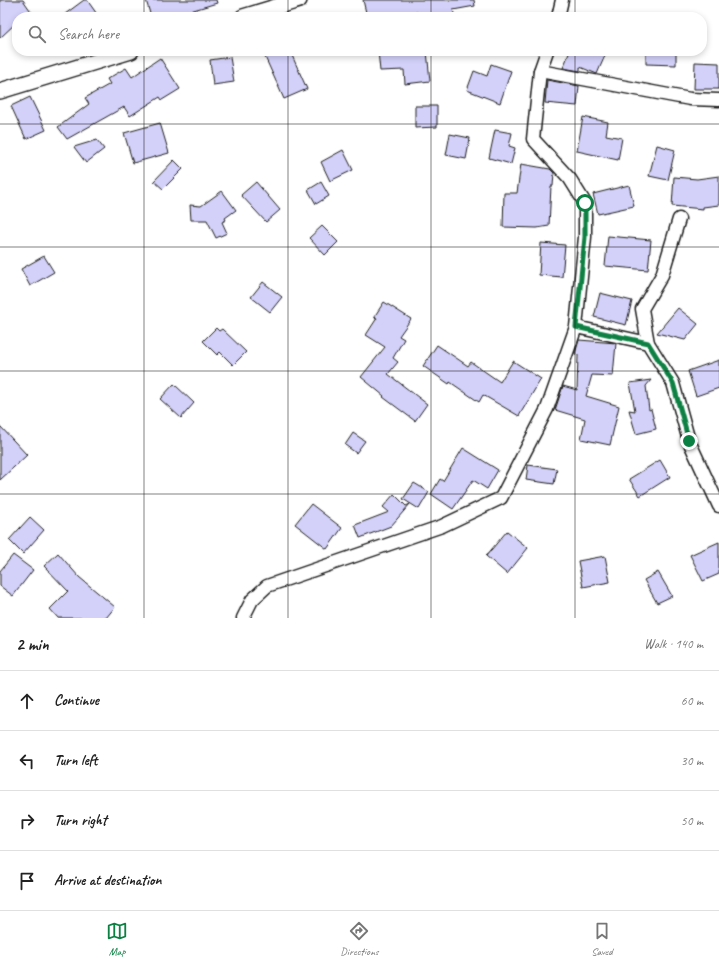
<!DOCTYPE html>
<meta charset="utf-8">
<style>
body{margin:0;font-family:Caveat,sans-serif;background:#f6f6f6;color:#222}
.stop{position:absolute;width:12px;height:12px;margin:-9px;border:3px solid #0b8043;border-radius:50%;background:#fff}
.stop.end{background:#0b8043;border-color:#fff;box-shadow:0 1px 4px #0008}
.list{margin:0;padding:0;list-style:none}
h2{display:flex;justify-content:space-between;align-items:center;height:52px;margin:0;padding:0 16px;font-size:17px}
h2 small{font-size:13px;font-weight:400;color:#767676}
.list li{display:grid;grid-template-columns:26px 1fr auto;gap:12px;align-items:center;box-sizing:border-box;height:60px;padding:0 16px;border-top:1px solid #e0e0e0}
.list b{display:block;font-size:15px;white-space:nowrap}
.list em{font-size:13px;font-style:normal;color:#767676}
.icon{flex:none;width:22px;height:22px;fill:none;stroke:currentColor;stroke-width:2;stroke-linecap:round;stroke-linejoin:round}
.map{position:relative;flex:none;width:719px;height:618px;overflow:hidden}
.search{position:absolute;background:#fff;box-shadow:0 2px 6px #0003;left:12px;right:12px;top:12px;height:44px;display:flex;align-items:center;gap:10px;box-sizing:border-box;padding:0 14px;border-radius:16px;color:#767676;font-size:15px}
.sheet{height:292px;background:#fff}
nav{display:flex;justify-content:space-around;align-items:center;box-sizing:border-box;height:56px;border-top:1px solid #e0e0e0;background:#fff;font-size:11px;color:#767676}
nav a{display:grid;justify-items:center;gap:2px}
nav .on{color:#0b8043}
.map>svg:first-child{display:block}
.building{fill:#d3d1f9;stroke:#1c1c1c}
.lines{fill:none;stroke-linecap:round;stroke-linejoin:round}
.minor-casing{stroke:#1c1c1c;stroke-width:15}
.tertiary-casing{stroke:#1c1c1c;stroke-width:18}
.minor{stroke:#fff;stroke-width:12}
.tertiary{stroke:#fff;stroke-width:15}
.route{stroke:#0b8043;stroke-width:5}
.grid{fill:none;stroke:#1c1c1c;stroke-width:1;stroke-opacity:0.55}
</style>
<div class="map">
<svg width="719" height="618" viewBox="0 0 719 618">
<rect width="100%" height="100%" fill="#fff"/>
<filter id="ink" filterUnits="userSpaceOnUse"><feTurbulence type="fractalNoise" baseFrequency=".025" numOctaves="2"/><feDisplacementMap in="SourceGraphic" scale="8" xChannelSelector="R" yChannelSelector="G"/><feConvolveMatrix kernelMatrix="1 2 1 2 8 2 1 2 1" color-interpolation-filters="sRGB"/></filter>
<g filter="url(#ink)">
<!-- building -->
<g class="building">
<polygon points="0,0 23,0 35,17 17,17 17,22 0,38"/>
<polygon points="84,0 87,0 99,17 61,17"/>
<polygon points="146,0 216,0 217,3 187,12 189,17 151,17"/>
<polygon points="363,0 474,0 475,6 453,10 455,17 418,17 417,12 399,17 367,17"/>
<polygon points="280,51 290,51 307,89 284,99 265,57"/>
<polygon points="378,51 427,51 430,81 405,84 404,70 380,71"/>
<polygon points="570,51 607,51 597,74 580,67 580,71 563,68"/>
<polygon points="646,51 676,51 676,65 646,64"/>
<polygon points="230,57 234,82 213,85 210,60"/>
<polygon points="160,58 180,89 162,100 160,97 130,116 124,107 67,139 58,127 89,104 85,98 110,84 107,79 126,68 132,77"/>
<polygon points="695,62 719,63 719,89 694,89"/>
<polygon points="491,64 511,71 500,103 467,90 474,71 487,76"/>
<polygon points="547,80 579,86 577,106 545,103"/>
<polygon points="30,97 46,130 26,139 11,106"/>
<polygon points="415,106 437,106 437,127 415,128"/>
<polygon points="583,117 608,122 606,135 622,138 618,160 577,151"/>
<polygon points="160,123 169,153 133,163 124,133"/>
<polygon points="495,130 512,133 509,146 515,148 511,164 489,158"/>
<polygon points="450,134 470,138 466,159 446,155"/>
<polygon points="97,140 104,149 86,163 74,147"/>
<polygon points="657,145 675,150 668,180 649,176"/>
<polygon points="343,150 353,170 330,181 321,162"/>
<polygon points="174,160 183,169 163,189 154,181"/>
<polygon points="521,164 550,169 554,173 553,186 551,186 549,226 537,228 503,227 504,193 517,193"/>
<polygon points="719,176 719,205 703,207 703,209 672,206 674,177 697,179"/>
<polygon points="256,182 280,210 266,222 241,195"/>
<polygon points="321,182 329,196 316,204 308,190"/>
<polygon points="629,185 634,206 598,214 593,194"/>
<polygon points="222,191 236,210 225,218 226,220 222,222 227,233 216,238 207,220 191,220 190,205 201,206"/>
<polygon points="322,226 338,242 325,255 309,238"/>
<polygon points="608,236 651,240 648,270 605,266"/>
<polygon points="541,243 565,245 562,277 539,275"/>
<polygon points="44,256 54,272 30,286 21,269"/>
<polygon points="263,282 282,297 270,312 251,297"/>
<polygon points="600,293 632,301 626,325 594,317"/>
<polygon points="384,302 411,319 399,336 404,339 393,358 398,362 388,374 427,404 415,421 383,397 384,396 361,377 385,347 366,335 377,318 374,317"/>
<polygon points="678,308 698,324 685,340 657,333"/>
<polygon points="216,328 219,331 222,329 246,352 233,365 220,352 217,355 203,341"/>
<polygon points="579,340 616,343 613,376 592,375 586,396 619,406 610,445 581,439 585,419 555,410 563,386 577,390 578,355 575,354"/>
<polygon points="437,345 468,366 471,362 500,382 513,361 541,379 519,416 483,395 479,402 450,382 449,384 423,366"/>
<polygon points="719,360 719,388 696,396 688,371"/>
<polygon points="651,380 646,386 649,410 651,409 656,429 636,434 629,410 635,411 630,383"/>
<polygon points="174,384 194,403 181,418 160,399"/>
<polygon points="0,426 27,455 0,480"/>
<polygon points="353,433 365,441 356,453 345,445"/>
<polygon points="463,448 498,470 487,489 473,480 453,509 431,494 440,479 443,481"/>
<polygon points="660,460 670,477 640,496 629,479"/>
<polygon points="528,465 557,469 554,484 526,480"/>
<polygon points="414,483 429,492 419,509 403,499"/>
<polygon points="394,494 406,506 410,504 391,526 360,538 355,525 389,512 383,507"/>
<polygon points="311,504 342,528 327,549 295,524"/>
<polygon points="30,517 44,530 23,554 9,540"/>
<polygon points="507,531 528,548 507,574 486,556"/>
<polygon points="719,542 719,574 703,581 690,555"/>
<polygon points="58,553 79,577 115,607 106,618 58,618 50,609 68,591 44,566"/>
<polygon points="13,555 33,570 13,596 0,586 0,571"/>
<polygon points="605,556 610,582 583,587 578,561"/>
<polygon points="658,572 672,596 657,603 644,580"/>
</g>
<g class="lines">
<!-- minor casing -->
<g class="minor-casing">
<g id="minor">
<polyline points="558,17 562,0"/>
<polyline points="540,71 690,99 719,100"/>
<polyline points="576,327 648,343 673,383 689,441 719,506"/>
<polyline points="648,343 642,309 662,275 679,219"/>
<polyline points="243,618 252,600 267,586 442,526 501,498 547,409 576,327 585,237 585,203 570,179 533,139 540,71 547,51"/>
</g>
</g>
<!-- tertiary casing -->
<g class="tertiary-casing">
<g id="tertiary">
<polyline points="243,17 299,0"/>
<polyline points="0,91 131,51"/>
</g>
</g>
<!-- minor -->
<use href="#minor" class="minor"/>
<!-- tertiary -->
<use href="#tertiary" class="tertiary"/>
</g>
</g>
<g class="lines" filter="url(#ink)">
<!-- route -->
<polyline class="route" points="585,203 585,237 576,327 648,343 673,383 689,441"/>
</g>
<!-- grid -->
<path class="grid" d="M 144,0 L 144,17M 288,0 L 288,17M 431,0 L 431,17M 575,0 L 575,17M 144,51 L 144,618M 288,51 L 288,618M 431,51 L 431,618M 575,51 L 575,618M 0,124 L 719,124M 0,247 L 719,247M 0,371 L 719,371M 0,494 L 719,494"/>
</svg>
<div class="stop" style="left:585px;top:203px"></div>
<div class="stop end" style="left:689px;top:441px"></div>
<div class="search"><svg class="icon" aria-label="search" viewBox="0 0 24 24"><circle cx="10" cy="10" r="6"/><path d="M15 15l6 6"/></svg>Search here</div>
</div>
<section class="sheet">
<h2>2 min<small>Walk · 140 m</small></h2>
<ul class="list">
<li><svg class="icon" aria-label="ahead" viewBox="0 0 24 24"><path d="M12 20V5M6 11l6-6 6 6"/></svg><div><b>Continue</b></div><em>60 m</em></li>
<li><svg class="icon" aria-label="left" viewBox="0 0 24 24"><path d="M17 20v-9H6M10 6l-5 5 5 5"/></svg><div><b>Turn left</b></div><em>30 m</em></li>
<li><svg class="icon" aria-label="right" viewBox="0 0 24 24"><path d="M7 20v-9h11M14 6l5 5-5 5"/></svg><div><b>Turn right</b></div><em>50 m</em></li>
<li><svg class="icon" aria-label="arrive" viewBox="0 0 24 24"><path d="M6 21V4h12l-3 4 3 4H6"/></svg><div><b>Arrive at destination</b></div></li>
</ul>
</section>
<nav>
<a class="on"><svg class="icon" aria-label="map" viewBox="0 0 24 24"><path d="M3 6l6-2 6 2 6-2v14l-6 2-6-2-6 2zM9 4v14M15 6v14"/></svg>Map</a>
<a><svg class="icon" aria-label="directions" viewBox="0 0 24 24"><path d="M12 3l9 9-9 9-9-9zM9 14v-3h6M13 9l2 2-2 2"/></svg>Directions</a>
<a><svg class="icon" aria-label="saved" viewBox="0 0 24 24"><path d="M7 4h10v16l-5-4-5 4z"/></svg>Saved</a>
</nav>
